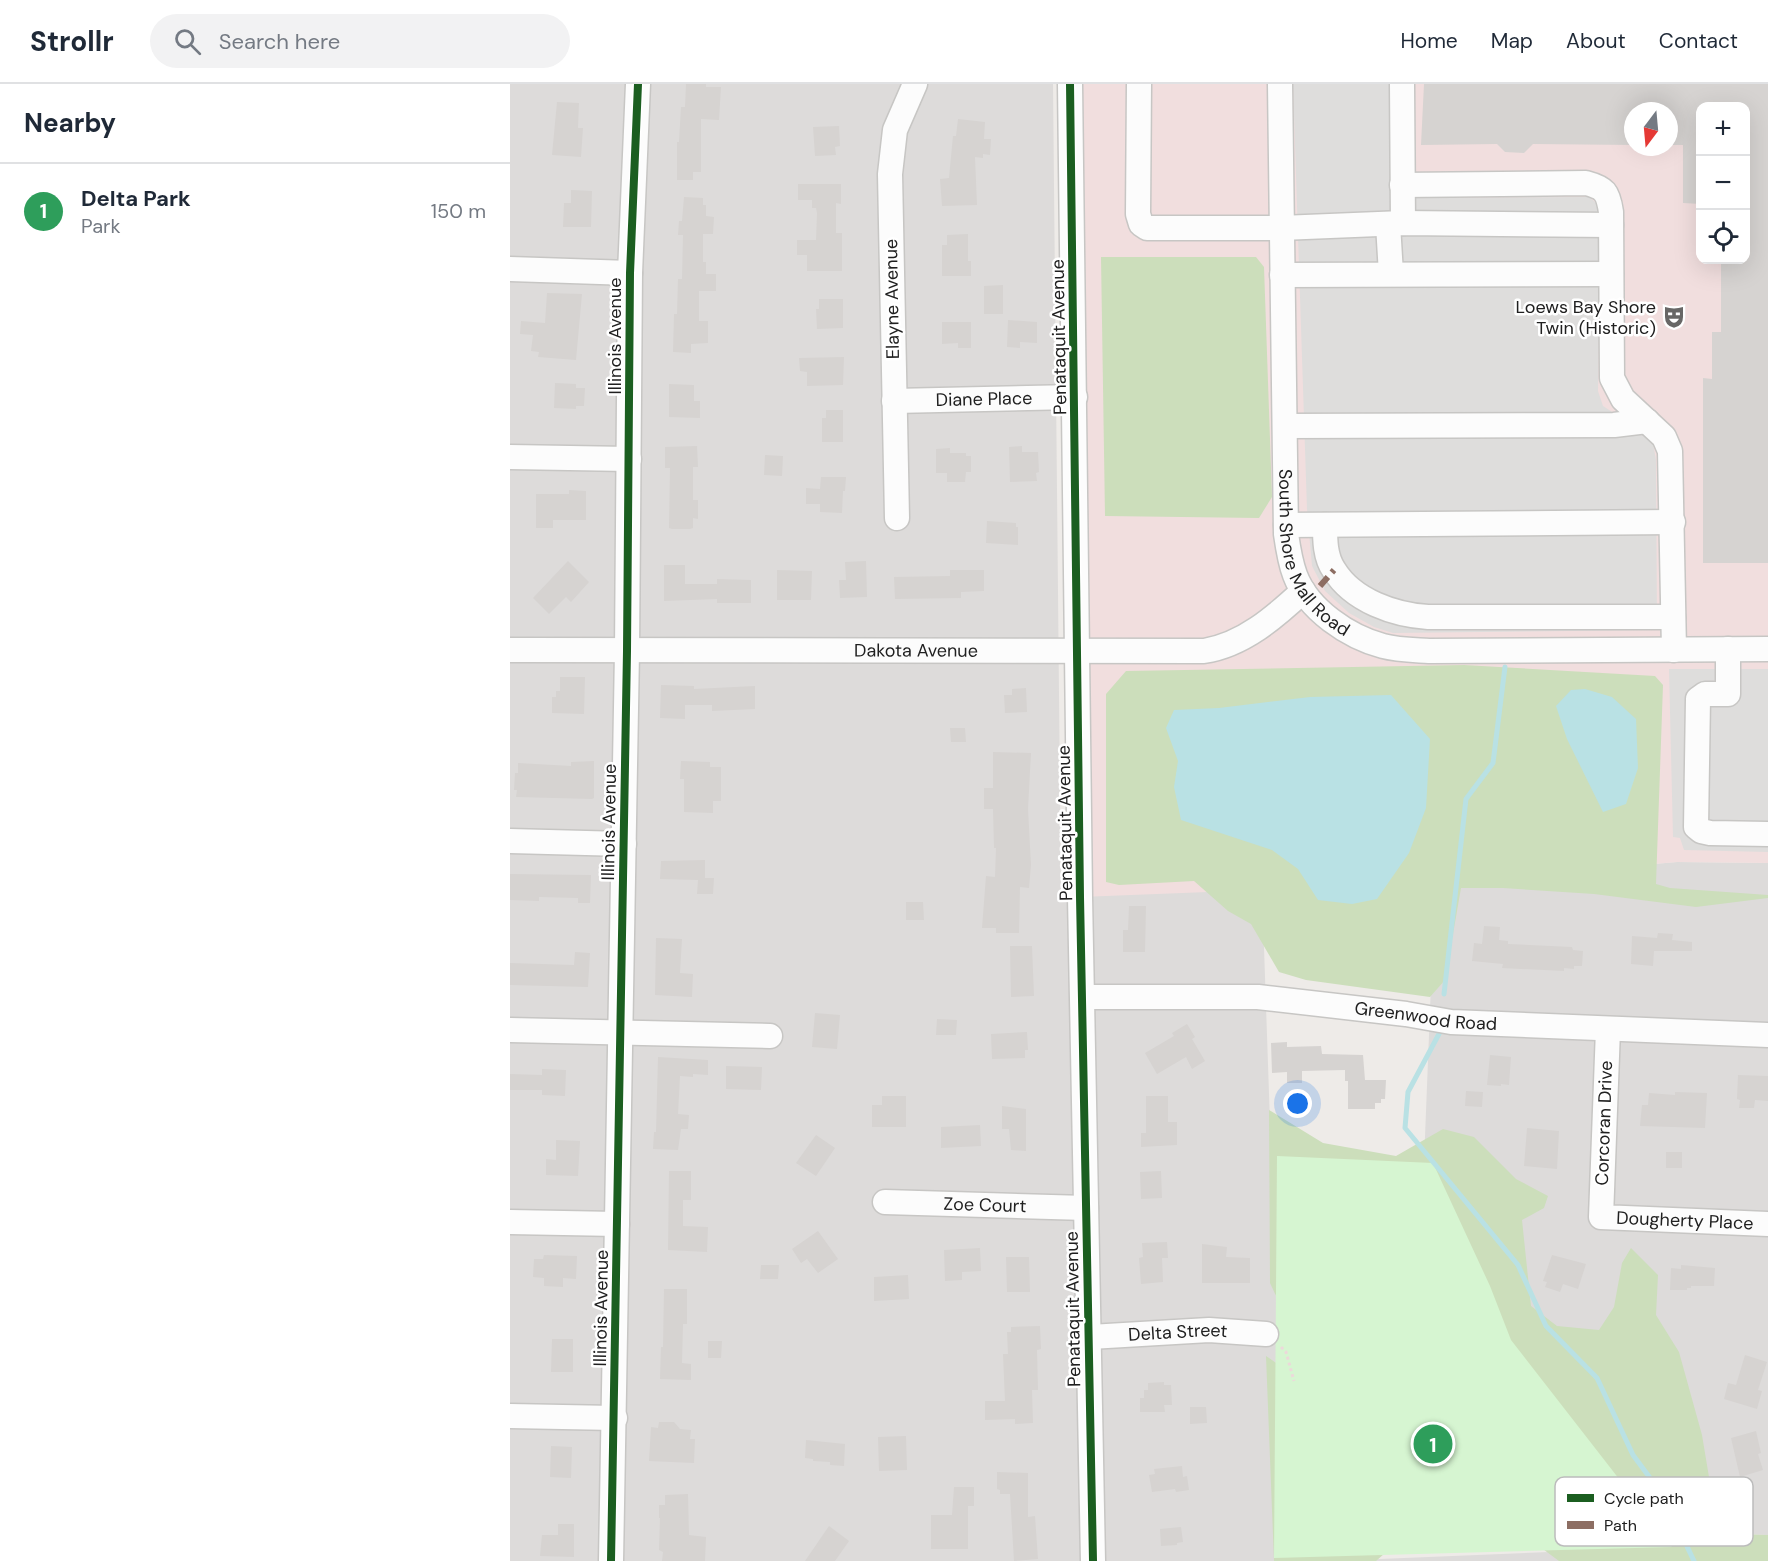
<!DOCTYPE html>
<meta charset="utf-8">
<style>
body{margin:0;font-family:"DM Sans",sans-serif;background:#f2f2f3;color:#1f2937}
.controls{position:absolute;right:18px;top:18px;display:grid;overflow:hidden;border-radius:12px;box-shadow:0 6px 24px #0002}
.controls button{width:54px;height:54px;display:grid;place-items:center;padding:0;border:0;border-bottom:2px solid #e0e1e3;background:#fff;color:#1f2937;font:30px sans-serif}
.compass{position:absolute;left:1114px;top:18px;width:54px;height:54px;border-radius:50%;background:#fff;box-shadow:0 6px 24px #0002;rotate:196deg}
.you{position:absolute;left:788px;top:1020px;width:21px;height:21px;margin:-15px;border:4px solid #fff;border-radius:50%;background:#1a73e8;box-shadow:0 0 0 9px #1a73e833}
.badge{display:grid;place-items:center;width:39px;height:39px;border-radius:50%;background:#686766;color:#fff;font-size:20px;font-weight:700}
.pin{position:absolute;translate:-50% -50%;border:3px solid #fff;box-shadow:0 2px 6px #0006}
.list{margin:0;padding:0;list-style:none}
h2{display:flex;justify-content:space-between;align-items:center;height:78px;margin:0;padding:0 24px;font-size:26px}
h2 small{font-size:20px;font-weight:400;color:#747a83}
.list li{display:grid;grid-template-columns:39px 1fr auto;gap:18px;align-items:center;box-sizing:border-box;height:96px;padding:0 24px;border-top:2px solid #e0e1e3}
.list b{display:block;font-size:22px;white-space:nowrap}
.list p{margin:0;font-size:20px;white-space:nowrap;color:#747a83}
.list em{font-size:20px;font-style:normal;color:#747a83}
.icon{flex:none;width:33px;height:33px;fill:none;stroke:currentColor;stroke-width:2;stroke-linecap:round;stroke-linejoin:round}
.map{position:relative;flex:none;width:1258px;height:1477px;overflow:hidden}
header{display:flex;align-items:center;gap:36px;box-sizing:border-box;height:84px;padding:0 30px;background:#fff;border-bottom:2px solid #e0e1e3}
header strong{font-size:28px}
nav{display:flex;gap:33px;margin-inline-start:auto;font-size:21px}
.search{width:420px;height:54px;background:#f2f2f3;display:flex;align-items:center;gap:15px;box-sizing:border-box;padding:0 21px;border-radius:33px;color:#747a83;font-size:22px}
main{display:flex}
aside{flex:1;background:#fff}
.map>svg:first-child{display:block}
.residential{fill:#dddbda}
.commercial{fill:#f1dede;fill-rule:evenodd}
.forest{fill:#ccdebb}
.park{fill:#d6f5d1}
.parking{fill:#dedddc}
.water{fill:#b9e1e4}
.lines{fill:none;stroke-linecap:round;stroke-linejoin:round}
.stream{stroke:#b9e1e4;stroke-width:5}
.building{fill:#d6d3d1}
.minor-casing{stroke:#c7c6c4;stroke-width:27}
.path{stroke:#ecd9da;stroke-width:3;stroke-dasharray:3 3;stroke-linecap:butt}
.minor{stroke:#fcfcfc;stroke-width:24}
.quiet{stroke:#8d6e63;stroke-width:6;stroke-dasharray:12 6;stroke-linecap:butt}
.cycleway-casing{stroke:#fff;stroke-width:11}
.cycleway{stroke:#1b5e20;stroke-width:8}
.labels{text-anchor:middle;stroke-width:5;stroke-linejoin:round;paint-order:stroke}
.street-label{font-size:18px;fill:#202020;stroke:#fff}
.poi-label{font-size:18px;fill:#202020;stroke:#fff;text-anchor:end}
.key{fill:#fff;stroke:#bcbcbc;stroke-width:1.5}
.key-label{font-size:16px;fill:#202020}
</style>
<header>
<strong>Strollr</strong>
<div class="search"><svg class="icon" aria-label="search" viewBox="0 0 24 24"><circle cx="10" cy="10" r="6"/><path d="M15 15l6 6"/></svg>Search here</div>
<nav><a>Home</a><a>Map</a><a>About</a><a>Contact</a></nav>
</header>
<main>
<aside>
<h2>Nearby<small></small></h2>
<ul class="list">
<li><span class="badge" style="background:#2e9e5b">1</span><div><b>Delta Park</b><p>Park</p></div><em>150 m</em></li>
</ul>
</aside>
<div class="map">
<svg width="1258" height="1477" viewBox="0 0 1258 1477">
<rect width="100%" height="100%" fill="#eeebe8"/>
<!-- residential -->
<g class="residential">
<polygon points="0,0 543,0 551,813 752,805 775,1477 0,1477"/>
<polygon points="1167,778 1258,779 1258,1451 1196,1449 907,1256 925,799"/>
<polygon points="1162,1463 1163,1477 821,1477"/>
</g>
<!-- commercial -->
<path class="commercial" d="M 560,0 L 1258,0 L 1258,779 L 1167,778 L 925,799 L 570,813 ZM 1190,22 L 1236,22 L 1236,176 L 1190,176 ZM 1123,27 L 1159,27 L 1159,63 L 1123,63 Z"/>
<!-- forest -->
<g class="forest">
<polygon points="591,173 746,173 754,183 762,413 749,434 595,432"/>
<polygon points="954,581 1145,592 1153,601 1146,800 1160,804 1258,811 1258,814 1186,823 1084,810 993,804 951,804 935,896 920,913 796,896 769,888 741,840 718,827 684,797 609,801 596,798 596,610 616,587"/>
<polygon points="759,1026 813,1059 886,1072 933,1045 964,1053 1006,1095 1038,1112 1034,1124 1012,1136 1021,1222 1047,1242 1089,1246 1104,1223 1112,1179 1121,1164 1148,1191 1146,1231 1169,1268 1192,1351 1206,1435 1196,1449 1258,1451 1258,1477 1049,1477 1002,1442 916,1433 866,1477 764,1477 756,1272 791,1296 781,1244 760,1199"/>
</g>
<!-- park -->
<polygon class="park" points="767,1072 923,1079 980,1202 1001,1256 1162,1463 764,1474"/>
<!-- parking -->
<g class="parking">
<polygon points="783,0 892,0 892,114 1079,113 1091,123 1088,307 1093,322 1133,348 1143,359 1146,376 1147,546 883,549 864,543 839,529 815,507 802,482 797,425"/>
<polygon points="1159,585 1258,585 1258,768 1174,766 1170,754 1163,753"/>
</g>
<!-- water -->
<g class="water">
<polygon points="1075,605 1102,613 1126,635 1128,684 1116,720 1093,728 1057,655 1046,622 1061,606"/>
<polygon points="881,611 920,655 916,724 899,769 867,815 842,820 808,816 788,785 762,766 671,736 664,703 668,677 656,644 664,626 709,624 800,613"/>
</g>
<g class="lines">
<!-- stream -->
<g class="stream">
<polyline points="934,910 956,715 983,679 995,583"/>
<polyline points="930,948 898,1008 895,1044 1008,1181 1036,1242 1087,1294 1123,1371 1152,1410 1184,1477"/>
</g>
</g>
<!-- building -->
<g class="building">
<polygon points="176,0 196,0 196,3 211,3 209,36 191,35 191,88 183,88 183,96 167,96 167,58 169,58 171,23 175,23"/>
<polygon points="914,0 1258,0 1258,479 1193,479 1193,294 1202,295 1202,248 1211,248 1211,176 1236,176 1236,22 1191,22 1191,120 1173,119 1173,61 1159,61 1159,27 1123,27 1123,61 1023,60 1014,69 995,68 987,60 911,61"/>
<polygon points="47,18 69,19 68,44 73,44 71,73 42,71"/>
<polygon points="448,35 475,38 474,55 481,55 480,71 473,70 473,74 465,73 467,121 432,122 430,95 439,94 443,52 446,52"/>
<polygon points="329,42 330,62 325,63 326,71 305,72 303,43"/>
<polygon points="288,100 331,100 331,120 326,119 326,149 332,149 332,187 297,187 297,171 287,171 287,156 306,156 307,129 306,124 302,124 302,116 288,116"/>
<polygon points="61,106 82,107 81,143 53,143 54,119 61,119"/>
<polygon points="174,113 193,114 193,121 196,121 196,132 204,133 203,150 193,150 193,178 196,178 196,190 206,190 206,207 189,207 189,237 198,237 198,259 181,260 181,269 163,268 164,230 167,230 168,195 172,195 173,151 168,151 169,137 172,137"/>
<polygon points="458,150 458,177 461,177 461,192 432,192 432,161 437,161 437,151"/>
<polygon points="493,201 493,230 474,230 474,202"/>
<polygon points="37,209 72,210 66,276 28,273 29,268 21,267 23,251 10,250 11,237 35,239"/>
<polygon points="309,215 333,215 333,244 307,245 306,225 309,225"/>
<polygon points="498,236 527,238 527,259 510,258 510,264 497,263"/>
<polygon points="432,238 461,238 461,264 448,264 448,259 432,260"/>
<polygon points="334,273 333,301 297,302 297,288 290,287 289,274"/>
<polygon points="45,299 66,300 66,304 75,304 74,322 66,322 66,325 44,324"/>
<polygon points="159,300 184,301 184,317 190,317 190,334 159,333"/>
<polygon points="316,326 333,326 333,358 312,358 312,334 316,334"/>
<polygon points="187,362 188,383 183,383 183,416 188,416 188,435 183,434 183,444 180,445 162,445 159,444 160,384 155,384 155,363"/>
<polygon points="512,362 512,368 528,368 529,388 526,389 527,397 500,398 499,363"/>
<polygon points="440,364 440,369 456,369 456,372 461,372 461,388 456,388 455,398 437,398 437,389 426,389 426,365"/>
<polygon points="255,371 273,372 272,392 254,391"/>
<polygon points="311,393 336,393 335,407 333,407 332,429 310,428 310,420 296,420 296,404 310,405"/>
<polygon points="59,406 76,407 76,436 43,436 43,444 26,444 26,410 59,410"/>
<polygon points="477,437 506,439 506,443 508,443 508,461 476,459"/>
<polygon points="58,477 79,498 61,518 56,513 39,530 23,514"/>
<polygon points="356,477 357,513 330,514 329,496 336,496 335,478"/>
<polygon points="154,481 175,481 175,500 207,500 207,495 241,496 241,519 207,519 207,515 154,517"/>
<polygon points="267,486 302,487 301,516 267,516"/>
<polygon points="440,486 474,486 474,507 451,508 451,514 385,515 384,493 440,492"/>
<polygon points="50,593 75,593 74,630 42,629 42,613 46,613 46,607 50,607"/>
<polygon points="151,601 184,602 184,605 245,602 245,625 202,627 202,621 175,621 175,635 150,634"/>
<polygon points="516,604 517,628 495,629 494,611 502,611 502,605"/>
<polygon points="440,644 455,644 456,658 441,658"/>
<polygon points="483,668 521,669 518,725 521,781 519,804 510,803 509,849 486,849 486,844 472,844 476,792 485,793 486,764 484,764 483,725 474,725 474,704 483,704"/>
<polygon points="84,677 84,714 82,715 6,713 7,706 4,706 5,689 8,689 8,679 61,682 61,678"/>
<polygon points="171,677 200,678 200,683 211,683 211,717 203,717 203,729 174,728 174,695 170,695"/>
<polygon points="195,776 195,794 204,794 203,810 187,810 188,796 150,795 151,777"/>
<polygon points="0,790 81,791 80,819 68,819 68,814 29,813 29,817 0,816"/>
<polygon points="396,818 413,818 414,836 396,836"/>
<polygon points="619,822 636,822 635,868 613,868 613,846 618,846"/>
<polygon points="974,842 990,843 989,856 998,857 998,860 1062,863 1063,866 1073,867 1072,882 1064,882 1064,885 1054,884 1054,887 992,884 993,880 962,877 964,859 972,860"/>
<polygon points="1148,849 1163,850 1162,856 1182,858 1182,867 1144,867 1143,882 1121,880 1122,852 1147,854"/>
<polygon points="146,854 172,855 170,889 183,890 182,913 145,911"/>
<polygon points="500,862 522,862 524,912 501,913"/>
<polygon points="65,868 80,869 78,903 0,901 0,879 64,881"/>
<polygon points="305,929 330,931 327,965 302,963"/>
<polygon points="427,935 447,936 446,951 426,951"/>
<polygon points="677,940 685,953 682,955 695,977 682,985 676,973 647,990 635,969 664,952 662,949"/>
<polygon points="517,948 518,966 515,966 515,974 482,975 481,950"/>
<polygon points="777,958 777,963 811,962 812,970 853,971 855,996 876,996 875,1015 871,1015 871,1019 865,1019 865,1025 838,1025 838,997 835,997 835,986 792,987 792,999 777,999 777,988 762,989 761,959"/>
<polygon points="980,971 1001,973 999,1001 991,1000 991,1002 977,1001"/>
<polygon points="148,973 198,976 198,991 183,990 183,993 170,992 168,1030 179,1031 178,1045 171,1045 168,1066 143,1065 144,1048 146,1048"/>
<polygon points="216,982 252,983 251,1006 216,1005"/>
<polygon points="32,985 56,986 55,1012 32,1011 32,1006 0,1006 0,990 32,991"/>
<polygon points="1228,991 1258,992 1258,1017 1245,1016 1244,1024 1229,1024 1230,1016 1227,1015"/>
<polygon points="956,1007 973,1008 972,1023 955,1022"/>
<polygon points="1165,1008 1197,1009 1195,1044 1130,1042 1132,1021 1138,1021 1139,1009 1165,1011"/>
<polygon points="372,1012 396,1012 396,1043 362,1043 362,1021 372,1021"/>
<polygon points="636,1012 658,1012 658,1038 667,1038 667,1061 631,1063 631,1049 636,1049"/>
<polygon points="492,1022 516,1025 516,1067 501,1066 499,1045 492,1045"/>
<polygon points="470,1041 471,1062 431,1064 431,1043"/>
<polygon points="1017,1044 1049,1047 1047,1085 1014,1082"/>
<polygon points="306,1051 325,1064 306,1092 286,1079"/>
<polygon points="46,1056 70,1057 68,1092 36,1091 36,1075 46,1076"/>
<rect x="1156" y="1068" width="16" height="16"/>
<polygon points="159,1087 181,1087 181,1116 173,1116 173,1142 198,1143 197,1168 158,1166"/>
<polygon points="651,1087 652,1114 631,1115 630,1088"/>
<polygon points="308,1147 328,1175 308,1189 297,1175 291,1179 282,1165"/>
<polygon points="657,1158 658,1174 652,1174 653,1198 631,1200 629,1174 633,1173 632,1159"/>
<polygon points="692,1160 717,1163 716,1173 740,1174 740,1199 692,1199"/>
<polygon points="470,1164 471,1187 452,1188 452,1196 435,1197 434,1166"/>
<polygon points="34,1171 67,1172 66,1195 53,1194 53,1203 34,1202 34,1194 23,1193 24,1175 33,1175"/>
<polygon points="1042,1171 1076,1180 1068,1205 1053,1200 1050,1208 1035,1203 1037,1198 1033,1197"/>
<polygon points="496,1173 519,1173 520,1208 497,1208"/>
<polygon points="251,1181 269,1181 268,1195 250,1195"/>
<polygon points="1171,1181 1205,1184 1204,1202 1181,1202 1181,1204 1177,1204 1177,1206 1160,1206 1161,1184 1171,1185"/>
<polygon points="398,1191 399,1215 364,1217 364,1193"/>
<polygon points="154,1205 177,1205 177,1240 173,1240 172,1279 181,1280 181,1296 150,1295 151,1263 153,1263"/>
<polygon points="530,1242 531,1265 527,1266 528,1306 522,1306 523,1339 505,1340 505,1335 475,1336 475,1317 495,1317 493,1270 498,1270 497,1248 501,1248 501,1243"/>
<polygon points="42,1255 63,1255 63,1288 41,1288"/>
<polygon points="198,1257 212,1257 211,1274 198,1274"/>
<polygon points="1235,1271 1257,1278 1248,1306 1252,1307 1247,1325 1214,1315 1218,1299 1226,1301"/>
<polygon points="654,1298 654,1301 661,1301 662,1321 654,1321 655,1328 630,1328 630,1314 634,1314 634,1306 638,1306 638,1299"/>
<polygon points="680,1323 696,1323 697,1339 680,1340"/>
<polygon points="149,1338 164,1338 170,1345 181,1346 180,1355 185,1355 184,1379 139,1377 141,1343 148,1344"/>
<polygon points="1246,1347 1251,1369 1248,1370 1253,1386 1230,1393 1221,1354"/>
<polygon points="396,1352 397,1386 369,1387 368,1353"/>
<polygon points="296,1356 335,1360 334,1382 320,1381 320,1378 303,1377 303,1375 295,1374"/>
<polygon points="41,1362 62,1363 61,1394 40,1393"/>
<polygon points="672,1382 673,1393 677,1392 679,1406 666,1408 665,1405 642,1408 639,1391 645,1390 644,1385"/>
<polygon points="487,1388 518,1389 518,1433 525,1432 528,1475 504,1477 500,1410 490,1410 490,1406 487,1405"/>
<polygon points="444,1403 464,1403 464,1422 458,1422 458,1465 421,1465 421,1431 442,1431"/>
<polygon points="178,1410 179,1451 196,1453 195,1477 152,1477 153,1468 149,1466 150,1434 149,1434 149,1421 155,1421 155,1411"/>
<polygon points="48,1440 64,1440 64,1473 30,1472 32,1451 48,1451"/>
<polygon points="319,1442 339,1457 325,1477 295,1477"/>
<polygon points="671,1443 673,1458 667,1459 667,1461 651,1462 650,1445"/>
</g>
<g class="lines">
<!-- minor casing -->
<g class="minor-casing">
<g id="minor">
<polyline points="560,0 570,813 583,1477"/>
<polyline points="629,0 628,130 631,140 637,144 771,144 893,139 1101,141"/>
<path id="s1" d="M 770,0 L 776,450 C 778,464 780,478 785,491 C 798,526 839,553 873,562 C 888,566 904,566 919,567 L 1258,565"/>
<polyline points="892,0 893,139"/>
<path d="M 892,101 L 1076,99 C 1095,104 1098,108 1101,128 L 1102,294 L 1113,315 L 1154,353 L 1160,367 L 1164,566"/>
<polyline points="878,140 881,190"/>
<polyline points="0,185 120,189"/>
<polyline points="772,191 1101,190"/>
<path id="s2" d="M 384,317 L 565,313"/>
<polyline points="775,342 1104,341 1137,337"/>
<polyline points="0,373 119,375"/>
<polyline points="387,434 380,90 385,46 405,0"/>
<polyline points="776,441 1163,438"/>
<path d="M 815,441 C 815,456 815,473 824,486 C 843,517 885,531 918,533 L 1163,533"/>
<polyline points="1218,565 1218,610 1195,610 1188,615 1186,743 1191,747 1200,749 1258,750"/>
<path id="s3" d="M 0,566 L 694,567 C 733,561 765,533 793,507"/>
<polyline points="0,757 114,760"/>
<path id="s4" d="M 573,913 L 748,913 L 896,930 L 941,938 L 1258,951"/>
<path id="s5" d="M 1098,945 L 1091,1133 L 1258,1140"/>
<polyline points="0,946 260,952"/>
<path id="s6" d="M 375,1118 L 576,1124"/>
<polyline points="0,1138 107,1140"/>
<path id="s7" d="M 580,1253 L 699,1246 L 756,1250"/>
<polyline points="0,1332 105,1334"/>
<polyline points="101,1477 117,567 120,189 128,0"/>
</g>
</g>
<!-- path -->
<polyline class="path" points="771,1263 776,1268 784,1297"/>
<!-- minor -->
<use href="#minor" class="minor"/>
<!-- quiet -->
<polyline class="quiet" points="810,502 824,486"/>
<!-- cycleway casing -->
<g class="cycleway-casing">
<g id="cycleway">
<polyline points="560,0 570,813 583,1477"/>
<polyline points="101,1477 117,567 120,189 128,0"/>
</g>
</g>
<!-- cycleway -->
<use href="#cycleway" class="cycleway"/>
</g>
<!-- icons -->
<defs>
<g id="theatre-bare" transform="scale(1.8)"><path d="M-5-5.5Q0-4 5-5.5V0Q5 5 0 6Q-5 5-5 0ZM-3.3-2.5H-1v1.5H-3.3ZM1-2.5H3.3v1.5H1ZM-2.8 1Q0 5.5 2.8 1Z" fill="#686766" stroke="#fff" stroke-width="2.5" paint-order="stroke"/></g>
</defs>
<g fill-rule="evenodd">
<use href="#theatre-bare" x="1164" y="233"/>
</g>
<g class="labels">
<!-- street labels -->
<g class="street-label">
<text transform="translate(382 215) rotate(-91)" y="6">Elayne Avenue</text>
<text transform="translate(105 252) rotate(-90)" y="6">Illinois Avenue</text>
<text transform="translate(549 253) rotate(-91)" y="6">Penataquit Avenue</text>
<text dy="6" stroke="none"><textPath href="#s2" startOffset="90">Diane Place</textPath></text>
<text dy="6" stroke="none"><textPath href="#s1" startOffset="478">South Shore Mall Road</textPath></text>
<text dy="6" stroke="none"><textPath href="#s3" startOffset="406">Dakota Avenue</textPath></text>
<text transform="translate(99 738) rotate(-89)" y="6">Illinois Avenue</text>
<text transform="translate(555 739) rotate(-91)" y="6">Penataquit Avenue</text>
<text dy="6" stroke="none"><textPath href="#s4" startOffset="344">Greenwood Road</textPath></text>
<text transform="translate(1094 1039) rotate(-88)" y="6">Corcoran Drive</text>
<text dy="6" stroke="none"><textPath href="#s6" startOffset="100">Zoe Court</textPath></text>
<text dy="6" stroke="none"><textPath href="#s5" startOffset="272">Dougherty Place</textPath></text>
<text transform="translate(91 1224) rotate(-89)" y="6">Illinois Avenue</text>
<text transform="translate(563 1225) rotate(-91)" y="6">Penataquit Avenue</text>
<text dy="6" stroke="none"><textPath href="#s7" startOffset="88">Delta Street</textPath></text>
</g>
<!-- poi labels -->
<g class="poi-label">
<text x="1146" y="229">Loews Bay Shore<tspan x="1146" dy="21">Twin (Historic)</tspan></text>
</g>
</g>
<!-- legend -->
<rect x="1045" y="1393" width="198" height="69" rx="9" class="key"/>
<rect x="1057" y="1410" width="27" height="8" fill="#1b5e20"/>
<rect x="1057" y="1437" width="27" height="8" fill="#8d6e63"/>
<g class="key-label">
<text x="1094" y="1420">Cycle path</text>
<text x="1094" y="1447">Path</text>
</g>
</svg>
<div class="controls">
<button>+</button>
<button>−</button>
<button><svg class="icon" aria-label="locate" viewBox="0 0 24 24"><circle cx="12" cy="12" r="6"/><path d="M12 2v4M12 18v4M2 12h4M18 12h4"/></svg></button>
</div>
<svg class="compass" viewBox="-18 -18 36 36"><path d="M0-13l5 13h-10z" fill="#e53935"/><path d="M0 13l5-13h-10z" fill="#747a83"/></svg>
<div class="you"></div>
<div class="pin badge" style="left:923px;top:1360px;background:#2e9e5b">1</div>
</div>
</main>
